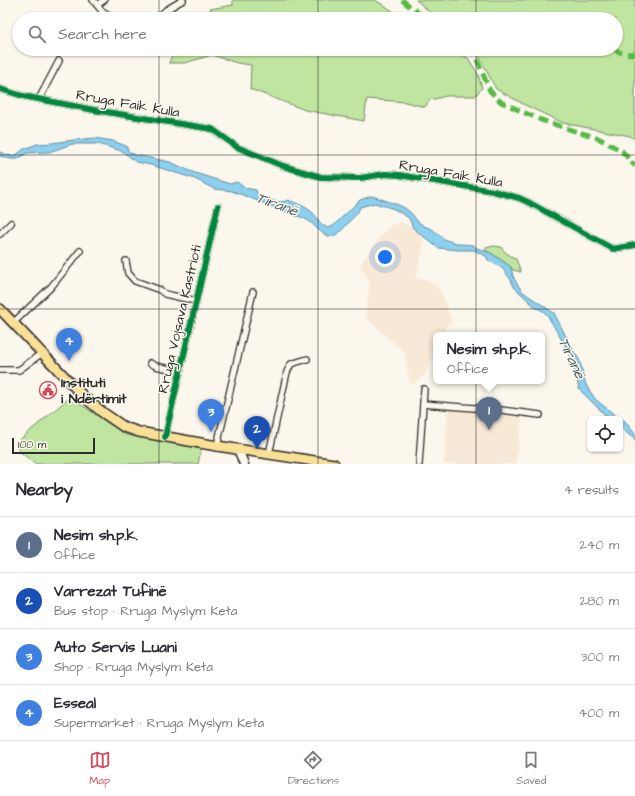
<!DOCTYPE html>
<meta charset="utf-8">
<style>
body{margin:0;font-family:"Architects Daughter",sans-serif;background:#f2f2f3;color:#2b2b33}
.controls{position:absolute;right:12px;bottom:12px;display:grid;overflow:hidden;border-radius:6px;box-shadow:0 1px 3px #0004}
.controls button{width:36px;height:36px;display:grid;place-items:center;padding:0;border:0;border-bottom:1px solid #e1e1e2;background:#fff;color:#2b2b33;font:20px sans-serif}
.scale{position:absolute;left:12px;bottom:10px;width:83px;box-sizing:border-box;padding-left:4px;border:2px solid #2b2b2b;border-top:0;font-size:11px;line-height:14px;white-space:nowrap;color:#2b2b2b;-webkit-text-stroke:3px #fbf7ec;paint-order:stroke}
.you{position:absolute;left:385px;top:257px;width:14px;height:14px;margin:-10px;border:3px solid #fff;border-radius:50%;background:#1a73e8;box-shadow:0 0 0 6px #1a73e833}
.badge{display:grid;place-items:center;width:26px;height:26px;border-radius:50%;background:#d1495b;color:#fff;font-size:13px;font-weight:700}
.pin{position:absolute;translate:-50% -33px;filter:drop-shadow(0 1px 2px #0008)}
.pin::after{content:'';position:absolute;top:21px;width:14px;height:12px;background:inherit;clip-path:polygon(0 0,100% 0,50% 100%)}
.popup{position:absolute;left:433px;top:332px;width:112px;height:52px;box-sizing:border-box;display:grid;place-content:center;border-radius:6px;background:#fff;filter:drop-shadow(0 1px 3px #0005);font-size:13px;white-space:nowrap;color:#7c7c81}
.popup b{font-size:15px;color:#2b2b33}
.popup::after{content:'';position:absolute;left:50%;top:100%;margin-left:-8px;border:8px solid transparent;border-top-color:#fff}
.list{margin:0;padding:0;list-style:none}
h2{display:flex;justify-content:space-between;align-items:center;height:52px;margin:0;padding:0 16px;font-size:17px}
h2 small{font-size:13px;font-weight:400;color:#7c7c81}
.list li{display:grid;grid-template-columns:26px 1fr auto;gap:12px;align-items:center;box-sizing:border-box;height:56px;padding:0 16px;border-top:1px solid #e1e1e2}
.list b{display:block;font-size:15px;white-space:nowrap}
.list p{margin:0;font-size:13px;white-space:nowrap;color:#7c7c81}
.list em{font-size:13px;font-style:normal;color:#7c7c81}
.icon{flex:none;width:22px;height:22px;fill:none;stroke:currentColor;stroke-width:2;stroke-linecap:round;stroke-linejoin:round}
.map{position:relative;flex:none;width:635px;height:464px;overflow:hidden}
.search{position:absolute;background:#fff;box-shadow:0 1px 3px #0004;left:12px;right:12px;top:12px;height:44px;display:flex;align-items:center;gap:10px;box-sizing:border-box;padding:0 14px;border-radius:22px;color:#7c7c81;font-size:15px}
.sheet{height:276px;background:#fff}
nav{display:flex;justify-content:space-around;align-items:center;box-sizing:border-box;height:56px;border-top:1px solid #e1e1e2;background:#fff;font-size:11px;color:#7c7c81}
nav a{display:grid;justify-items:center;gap:2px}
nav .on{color:#d1495b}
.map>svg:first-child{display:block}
.built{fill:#f8e8d6}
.green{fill:#bfe5a0;stroke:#758866}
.water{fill:#8ccfee;stroke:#658da0}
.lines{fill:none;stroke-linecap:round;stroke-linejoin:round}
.street-casing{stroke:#2b2b2b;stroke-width:8}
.secondary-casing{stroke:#2b2b2b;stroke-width:11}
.primary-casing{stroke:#2b2b2b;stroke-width:12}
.street{stroke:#fbf7ec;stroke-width:5.5}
.secondary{stroke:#fbf7ec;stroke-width:8}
.primary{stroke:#fadf96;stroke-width:9}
.quiet{stroke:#58b947;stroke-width:5;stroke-dasharray:10 5;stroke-linecap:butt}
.cycleway-casing{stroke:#fbf7ec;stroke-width:8}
.cycleway{stroke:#00873e;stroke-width:6}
.grid{fill:none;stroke:#2b2b2b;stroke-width:1;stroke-opacity:0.55}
.labels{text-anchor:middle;stroke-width:3;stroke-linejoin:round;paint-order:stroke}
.street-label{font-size:14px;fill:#2b2b2b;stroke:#fbf7ec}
.poi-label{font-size:14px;font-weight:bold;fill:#2b2b2b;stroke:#fbf7ec;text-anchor:start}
.water-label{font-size:15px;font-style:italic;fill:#485c66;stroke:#fbf7ec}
</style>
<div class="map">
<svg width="635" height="464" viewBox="0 0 635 464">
<rect width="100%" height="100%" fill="#fbf7ec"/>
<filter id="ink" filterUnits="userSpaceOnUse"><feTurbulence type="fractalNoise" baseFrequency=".025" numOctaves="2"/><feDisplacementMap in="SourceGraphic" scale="8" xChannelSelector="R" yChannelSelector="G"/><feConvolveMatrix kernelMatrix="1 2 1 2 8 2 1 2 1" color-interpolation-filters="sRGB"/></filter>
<g filter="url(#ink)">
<!-- built -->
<g class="built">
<polygon points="402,222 423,235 423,246 416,278 425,279 438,288 443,297 452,321 448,324 443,335 436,335 436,350 424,376 410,385 404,352 366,318 367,303 370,284 360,265 377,241 391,225"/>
<polygon points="448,407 522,416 516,464 444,464"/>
</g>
<!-- green -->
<g class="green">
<polygon points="233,0 375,0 406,19 207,19 210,9 233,5"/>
<polygon points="416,0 635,0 635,139 630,136 563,123 525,105 496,89 475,49 616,49 616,19 438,19"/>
<polygon points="174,49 452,49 468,58 478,74 482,88 475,96 446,96 430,100 425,107 405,102 367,99 364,121 305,110 250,89 251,65 237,63 212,55 185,63 169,63"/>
<polygon points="494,246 501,247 506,253 516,259 521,272 513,270 511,267 491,253 484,250 486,248"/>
<polygon points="70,397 126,435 143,437 201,449 198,464 36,464 20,452 16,443"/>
</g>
<!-- water -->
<path class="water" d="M 95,138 L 113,141 L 126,146 L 129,152 L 136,155 L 170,162 L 195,173 L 230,184 L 237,182 L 245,188 L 256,190 L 257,194 C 266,199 279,205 288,200 C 296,203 305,206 312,212 C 318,217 319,225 328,228 L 333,226 L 360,200 L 372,196 L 396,204 L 405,208 L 412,214 L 417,221 L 424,226 L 432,229 L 446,240 L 460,244 L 473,245 L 477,248 L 491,253 L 511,267 L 513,276 L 517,284 L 523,292 L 554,313 L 574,352 L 579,359 L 586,385 L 595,399 L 615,415 L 625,421 L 635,434 L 635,440 L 620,427 L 620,419 L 609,419 L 579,389 L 572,358 L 548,316 L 543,311 L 535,307 L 514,287 L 511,280 L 502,268 L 488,260 L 486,256 L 474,250 L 458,250 L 438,248 L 413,228 L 409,218 L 394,209 L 375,203 L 360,207 C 358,214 352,218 347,224 C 324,254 320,220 297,216 L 232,191 L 214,189 L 195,179 L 151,165 L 136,162 L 122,151 L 98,144 L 72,144 L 49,152 L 27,153 L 18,159 L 11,159 L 0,156 L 0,152 L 11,156 L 16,155 L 24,149 L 37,144 L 52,143 L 73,140 Z"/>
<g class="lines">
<!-- street casing -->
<g class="street-casing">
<g id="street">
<polyline points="93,0 102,11 116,19"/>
<polyline points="97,5 104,0"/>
<polyline points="157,19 166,10 183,0"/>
<polyline points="0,89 23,96 94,110 212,129 237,147 283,166 321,177 360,178 385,174 399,175 493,191 519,198 530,203 613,249 635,245"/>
<polyline points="39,99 59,61"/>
<polyline points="0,234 11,223"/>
<polyline points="126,261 128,273 135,281 160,290 165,294 196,301"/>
<polyline points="13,323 51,287 80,251"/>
<polyline points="150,363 156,366 179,371"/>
<polyline points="0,370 19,370 42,353"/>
<polyline points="423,404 501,410 540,415"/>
<polyline points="165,437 218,206"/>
<polyline points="217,446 253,292"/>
<polyline points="269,454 287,372 291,364 307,359"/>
<polyline points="419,464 424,389"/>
</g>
</g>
<!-- secondary casing -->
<g class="secondary-casing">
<polyline id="secondary" points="238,449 244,464"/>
</g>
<!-- primary casing -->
<g class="primary-casing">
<polyline id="primary" points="0,309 82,395 102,412 124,427 139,432 217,446 334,464"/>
</g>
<!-- street -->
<use href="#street" class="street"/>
<!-- secondary -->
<use href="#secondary" class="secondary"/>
<!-- primary -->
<use href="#primary" class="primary"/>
<!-- quiet -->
<g class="quiet">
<polyline points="402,0 426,19"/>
<polyline points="467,49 475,55 490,91 501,102 541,120 578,132 596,137 622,151 635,166"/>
<polyline points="613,49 622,53 633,54 635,52"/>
</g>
<!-- cycleway casing -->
<g class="cycleway-casing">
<g id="cycleway">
<polyline points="0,89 23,96 94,110 212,129 237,147 283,166 321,177 360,178 385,174 399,175 493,191 519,198 530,203 613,249 635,245"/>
<polyline points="165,437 218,206"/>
</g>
</g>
<!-- cycleway -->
<use href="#cycleway" class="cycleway"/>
</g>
</g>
<!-- grid -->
<path class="grid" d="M 159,0 L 159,19M 318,0 L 318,19M 476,0 L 476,19M 159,49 L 159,464M 318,49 L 318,464M 476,49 L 476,464M 0,155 L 635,155M 0,309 L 635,309"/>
<!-- icons -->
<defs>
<g id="civic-ring" transform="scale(0.9)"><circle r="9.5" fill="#fbf7ec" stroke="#d1495b" stroke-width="1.5"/><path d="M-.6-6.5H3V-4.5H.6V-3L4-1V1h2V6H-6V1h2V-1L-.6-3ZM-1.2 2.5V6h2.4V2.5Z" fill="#d1495b"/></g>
</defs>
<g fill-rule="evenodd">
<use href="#civic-ring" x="48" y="390"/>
</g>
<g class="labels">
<!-- street labels -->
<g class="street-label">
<text transform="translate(128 103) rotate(10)" y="5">Rruga Faik Kulla</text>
<text transform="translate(451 173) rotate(10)" y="5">Rruga Faik Kulla</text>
<text transform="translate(179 319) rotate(-77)" y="5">Rruga Vojsava Kastrioti</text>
</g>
<!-- poi labels -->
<g class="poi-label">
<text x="61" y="387">Instituti<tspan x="61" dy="16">i Ndërtimit</tspan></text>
</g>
<!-- water labels -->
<g class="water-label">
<text transform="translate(277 204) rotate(20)" y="5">Tiranë</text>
<text transform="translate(572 358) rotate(65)" y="5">Tiranë</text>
</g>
</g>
</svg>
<div class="controls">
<button><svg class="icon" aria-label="locate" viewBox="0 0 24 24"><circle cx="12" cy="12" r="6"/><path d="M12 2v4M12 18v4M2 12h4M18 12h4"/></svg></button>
</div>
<div class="scale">100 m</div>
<div class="you"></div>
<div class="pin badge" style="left:489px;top:430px;background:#5c6f8a">1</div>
<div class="popup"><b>Nesim sh.p.k.</b>Office</div>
<div class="pin badge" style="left:257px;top:449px;background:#1a4fb4">2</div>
<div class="pin badge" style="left:211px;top:432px;background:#3f7fe0">3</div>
<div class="pin badge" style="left:69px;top:361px;background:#3f7fe0">4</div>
<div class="search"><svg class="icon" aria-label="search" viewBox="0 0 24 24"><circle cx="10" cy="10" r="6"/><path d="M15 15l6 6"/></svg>Search here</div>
</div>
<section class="sheet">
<h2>Nearby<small>4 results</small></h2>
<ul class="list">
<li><span class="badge" style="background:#5c6f8a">1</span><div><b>Nesim sh.p.k.</b><p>Office</p></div><em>240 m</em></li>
<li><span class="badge" style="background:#1a4fb4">2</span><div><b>Varrezat Tufinë</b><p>Bus stop · Rruga Myslym Keta</p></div><em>280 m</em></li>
<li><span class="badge" style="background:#3f7fe0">3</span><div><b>Auto Servis Luani</b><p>Shop · Rruga Myslym Keta</p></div><em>300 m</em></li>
<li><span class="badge" style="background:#3f7fe0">4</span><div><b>Esseal</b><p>Supermarket · Rruga Myslym Keta</p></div><em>400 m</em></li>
</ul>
</section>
<nav>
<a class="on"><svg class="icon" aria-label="map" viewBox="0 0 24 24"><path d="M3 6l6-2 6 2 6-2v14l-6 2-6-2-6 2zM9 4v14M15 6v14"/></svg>Map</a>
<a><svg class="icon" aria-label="directions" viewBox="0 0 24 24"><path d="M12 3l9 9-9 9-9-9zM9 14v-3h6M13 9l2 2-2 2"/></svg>Directions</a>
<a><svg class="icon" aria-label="saved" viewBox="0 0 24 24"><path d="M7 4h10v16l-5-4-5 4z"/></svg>Saved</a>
</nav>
